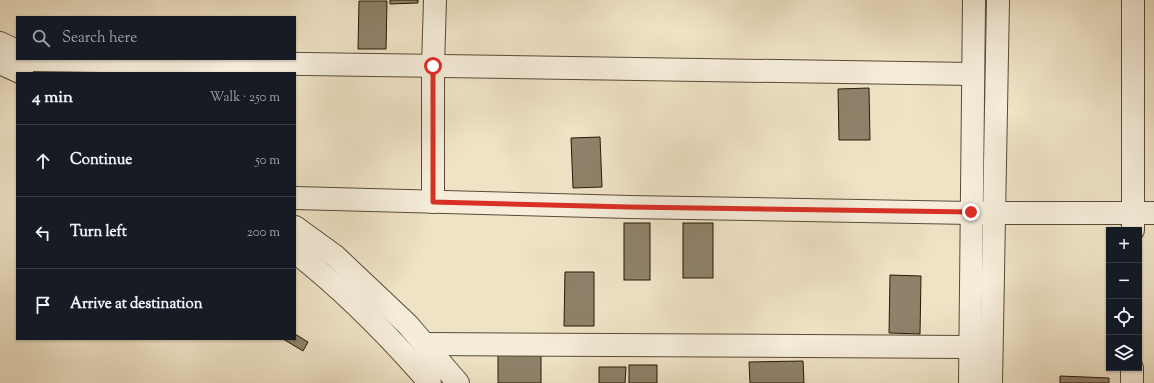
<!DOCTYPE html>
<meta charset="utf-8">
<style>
body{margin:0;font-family:"Sorts Mill Goudy",serif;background:#242831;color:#f1f3f6}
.controls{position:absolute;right:12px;bottom:12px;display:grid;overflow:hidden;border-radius:0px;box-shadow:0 1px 3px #0004}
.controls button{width:36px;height:36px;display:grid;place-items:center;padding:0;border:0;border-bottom:1px solid #363941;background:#171b24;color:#f1f3f6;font:20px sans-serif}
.stop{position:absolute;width:12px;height:12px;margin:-9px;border:3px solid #d93025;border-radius:50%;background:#fff}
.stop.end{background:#d93025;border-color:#fff;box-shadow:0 1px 4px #0008}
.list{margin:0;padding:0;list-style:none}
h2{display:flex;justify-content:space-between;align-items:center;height:52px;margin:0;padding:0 16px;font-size:17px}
h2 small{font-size:13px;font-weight:400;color:#9ea1a6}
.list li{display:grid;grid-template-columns:26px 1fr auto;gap:12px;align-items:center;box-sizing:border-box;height:72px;padding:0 16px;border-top:1px solid #363941}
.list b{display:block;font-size:15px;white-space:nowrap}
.list em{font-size:13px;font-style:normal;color:#9ea1a6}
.icon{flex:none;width:22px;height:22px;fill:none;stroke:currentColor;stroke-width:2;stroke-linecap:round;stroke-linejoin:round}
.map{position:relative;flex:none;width:1154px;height:383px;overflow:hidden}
.search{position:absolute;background:#171b24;box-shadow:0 1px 3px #0004;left:16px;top:16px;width:280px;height:44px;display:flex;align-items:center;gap:10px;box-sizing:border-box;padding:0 14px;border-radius:0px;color:#9ea1a6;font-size:15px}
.panel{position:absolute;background:#171b24;box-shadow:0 1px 3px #0004;left:16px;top:72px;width:280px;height:268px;border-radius:0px}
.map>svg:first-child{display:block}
.building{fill:#8f826a;stroke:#271807}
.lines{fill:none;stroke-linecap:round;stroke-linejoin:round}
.minor-casing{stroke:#594b37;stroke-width:24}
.minor{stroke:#f5edda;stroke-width:22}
.route{stroke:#d93025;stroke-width:5}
</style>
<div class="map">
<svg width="1154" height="383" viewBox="0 0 1154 383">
<rect width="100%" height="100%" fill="#efe3c6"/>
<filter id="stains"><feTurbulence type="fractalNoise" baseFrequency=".005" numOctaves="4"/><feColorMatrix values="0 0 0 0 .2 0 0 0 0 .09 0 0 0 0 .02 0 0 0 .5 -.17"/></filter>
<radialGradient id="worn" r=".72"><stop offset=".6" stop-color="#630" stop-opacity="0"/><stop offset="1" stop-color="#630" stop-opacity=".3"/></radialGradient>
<!-- building -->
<g class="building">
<polygon points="390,0 418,0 418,3 390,4"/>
<polygon points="359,1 387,1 386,49 358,49"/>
<polygon points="869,88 870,140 839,140 838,89"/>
<polygon points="600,137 602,187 573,188 571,138"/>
<rect x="624" y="223" width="26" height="57"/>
<rect x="683" y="223" width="30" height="55"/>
<polygon points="565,272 594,272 594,326 564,326"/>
<polygon points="890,275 921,276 920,334 889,333"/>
<polygon points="295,334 308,342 303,351 283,339 295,339"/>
<rect x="498" y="355" width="43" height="28"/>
<polygon points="803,361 804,383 750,383 749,362"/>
<rect x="629" y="365" width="28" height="18"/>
<polygon points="599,367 626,367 625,383 599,383"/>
<polygon points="1060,376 1109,378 1109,383 1060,383"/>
</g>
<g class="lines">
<!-- minor casing -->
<g class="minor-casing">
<g id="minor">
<polyline points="0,43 17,51"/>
<polyline points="33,60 973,74"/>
<polyline points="0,63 22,73"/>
<polyline points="295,198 629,207 971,213 1154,213"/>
<polyline points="433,202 433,66 435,0"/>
<polyline points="295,227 335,256 408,325 458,383"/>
<polyline points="1133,230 1133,0"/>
<path d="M 295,252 C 344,290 389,336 430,383"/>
<polyline points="424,344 970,347"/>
<polyline points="970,383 974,0"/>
<polyline points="991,383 998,0"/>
<polyline points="1132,383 1132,368"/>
</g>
</g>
<!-- minor -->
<use href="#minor" class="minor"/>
</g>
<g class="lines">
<!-- route -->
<polyline class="route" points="433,66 433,202 629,207 971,212"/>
</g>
<rect width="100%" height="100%" filter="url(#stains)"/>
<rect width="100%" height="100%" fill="url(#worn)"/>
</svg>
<div class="controls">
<button>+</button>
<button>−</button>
<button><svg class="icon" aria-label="locate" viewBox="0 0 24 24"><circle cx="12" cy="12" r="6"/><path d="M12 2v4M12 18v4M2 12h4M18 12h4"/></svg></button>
<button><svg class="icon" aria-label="layers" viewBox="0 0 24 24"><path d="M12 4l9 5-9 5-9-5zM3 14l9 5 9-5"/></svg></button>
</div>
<div class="stop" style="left:433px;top:66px"></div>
<div class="stop end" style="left:971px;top:212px"></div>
<div class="search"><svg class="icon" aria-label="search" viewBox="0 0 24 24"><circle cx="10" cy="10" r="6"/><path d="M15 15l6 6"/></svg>Search here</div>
<section class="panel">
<h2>4 min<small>Walk · 250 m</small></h2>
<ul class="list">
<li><svg class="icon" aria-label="ahead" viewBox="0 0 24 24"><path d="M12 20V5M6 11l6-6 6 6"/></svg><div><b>Continue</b></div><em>50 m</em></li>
<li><svg class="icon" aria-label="left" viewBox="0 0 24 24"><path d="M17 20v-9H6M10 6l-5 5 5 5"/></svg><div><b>Turn left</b></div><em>200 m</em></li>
<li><svg class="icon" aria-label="arrive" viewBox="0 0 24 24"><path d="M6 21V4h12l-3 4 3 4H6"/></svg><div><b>Arrive at destination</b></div></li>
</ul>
</section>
</div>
